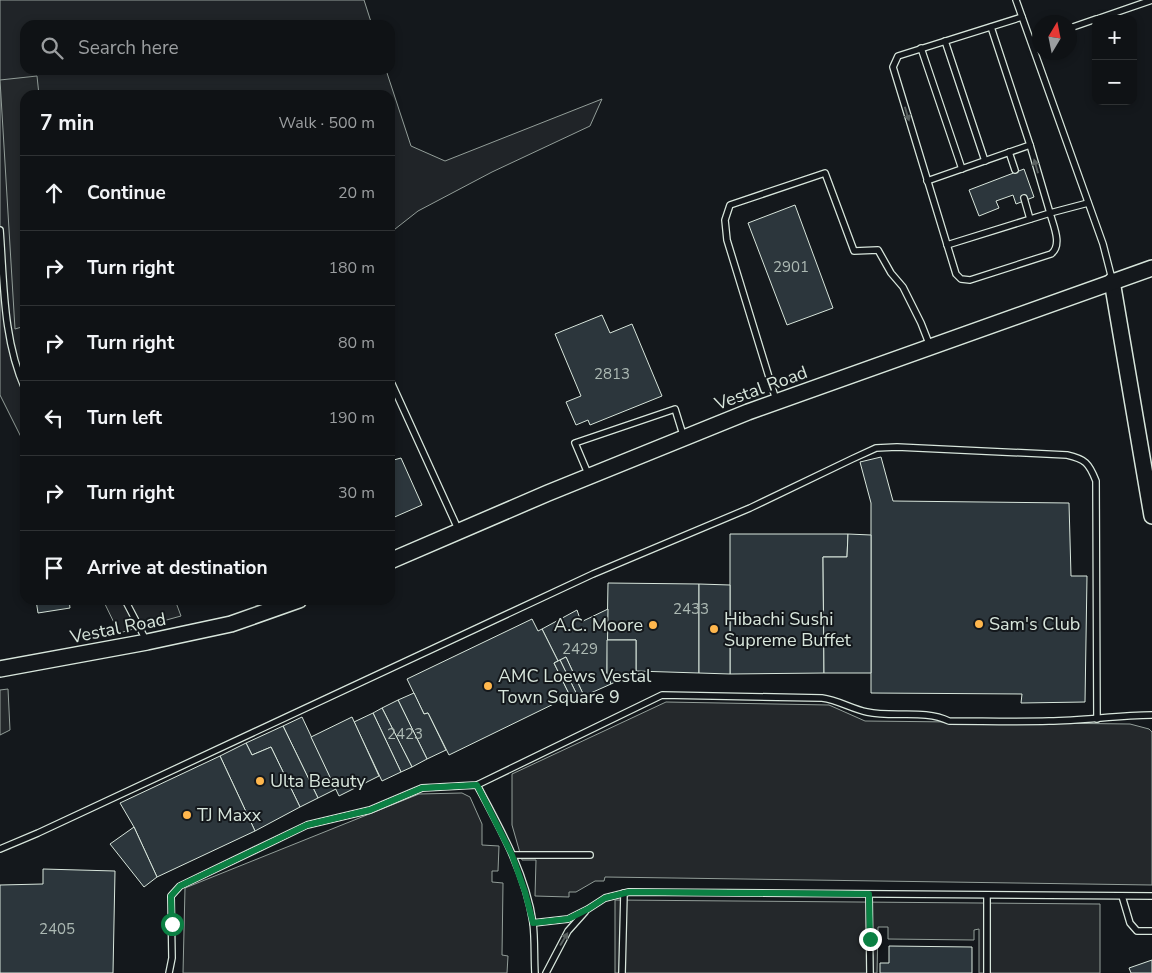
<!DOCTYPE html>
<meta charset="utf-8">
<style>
body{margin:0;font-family:"Nunito Sans",sans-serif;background:#181b1e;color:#f1f3f6}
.controls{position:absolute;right:15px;top:15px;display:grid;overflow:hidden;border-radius:10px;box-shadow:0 2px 8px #0003}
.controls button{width:45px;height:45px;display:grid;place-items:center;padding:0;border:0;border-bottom:1px solid #2f3234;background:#0f1215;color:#f1f3f6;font:25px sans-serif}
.compass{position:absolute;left:1032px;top:15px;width:45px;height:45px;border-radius:50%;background:#0f1215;box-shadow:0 2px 8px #0003;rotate:10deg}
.stop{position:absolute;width:15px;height:15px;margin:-11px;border:4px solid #0b8043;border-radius:50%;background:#fff}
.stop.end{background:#0b8043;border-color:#fff;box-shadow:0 1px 5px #0008}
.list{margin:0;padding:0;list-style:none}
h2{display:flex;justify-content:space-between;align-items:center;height:65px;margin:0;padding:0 20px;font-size:21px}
h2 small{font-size:16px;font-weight:400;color:#9b9ea0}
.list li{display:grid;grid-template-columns:32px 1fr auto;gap:15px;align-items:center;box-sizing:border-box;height:75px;padding:0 20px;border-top:1px solid #2f3234}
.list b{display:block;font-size:19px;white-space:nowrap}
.list em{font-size:16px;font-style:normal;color:#9b9ea0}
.icon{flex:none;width:28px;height:28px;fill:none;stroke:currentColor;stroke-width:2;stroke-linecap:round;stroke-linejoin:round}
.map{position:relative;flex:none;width:1152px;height:973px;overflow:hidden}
.search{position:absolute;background:#0f1215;box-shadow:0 2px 8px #0003;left:20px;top:20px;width:375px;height:55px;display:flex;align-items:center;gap:12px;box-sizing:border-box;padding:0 18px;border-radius:15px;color:#9b9ea0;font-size:19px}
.panel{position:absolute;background:#0f1215;box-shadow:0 2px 8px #0003;left:20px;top:90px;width:375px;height:515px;border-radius:15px}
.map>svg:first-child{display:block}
.green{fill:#202428;stroke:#939e99}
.parking{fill:#24282b;stroke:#939e99}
.building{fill:#2c363c;stroke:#d8e6dc}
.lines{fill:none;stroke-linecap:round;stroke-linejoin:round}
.lane-casing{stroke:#d8e6dc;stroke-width:8}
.secondary-casing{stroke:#d8e6dc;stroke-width:18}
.lane{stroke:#14181c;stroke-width:5.5}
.secondary{stroke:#14181c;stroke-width:15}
.oneway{fill:#59605f}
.route{stroke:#0b8043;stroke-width:6}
.poi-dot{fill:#ffb74d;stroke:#14181c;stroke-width:2}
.labels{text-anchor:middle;stroke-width:4;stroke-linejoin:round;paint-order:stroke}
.number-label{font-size:15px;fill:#adbab4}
.street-label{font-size:18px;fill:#d8e6dc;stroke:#14181c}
.poi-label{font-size:18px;fill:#d8e6dc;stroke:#14181c;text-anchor:start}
</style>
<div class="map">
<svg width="1152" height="973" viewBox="0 0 1152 973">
<rect width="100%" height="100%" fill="#14181c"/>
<!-- green -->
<g class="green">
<polygon points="0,0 364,0 372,25 25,25 25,70 386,70 411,146 445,161 602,99 590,126 492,172 418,211 390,233 390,95 25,95 25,445 0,395"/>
<polygon points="103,600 175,600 181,616 119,633"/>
</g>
<!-- parking -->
<g class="parking">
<polygon points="37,76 39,95 25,95 25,326 15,329 0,80"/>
<polygon points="8,689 10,730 0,735 0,690"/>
<polygon points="666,702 829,705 865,721 1130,724 1149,729 1152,732 1152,885 605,877 604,881 595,881 576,892 569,892 569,897 535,896 536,860 522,860 512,825 512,774"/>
<polygon points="462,793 470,797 482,824 482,845 499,846 498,871 492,871 492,882 503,883 502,955 508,956 507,973 183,973 185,888 419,794"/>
<polygon points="615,900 1100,904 1100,973 979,973 979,929 974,930 974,940 888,939 888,927 878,927 877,973 615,973"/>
</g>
<!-- building -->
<g class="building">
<polygon points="1024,169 1034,197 1016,204 1013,195 996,201 999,208 979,216 969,190"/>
<polygon points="795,205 833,308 787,325 748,223"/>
<polygon points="602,315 610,333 632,324 662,396 590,425 588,420 576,425 566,402 581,396 555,334"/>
<polygon points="881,457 893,501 1069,503 1071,576 1087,576 1085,702 1021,703 1022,694 871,693 871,503 860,462"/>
<polygon points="401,458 422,505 390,519 390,461"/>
<polygon points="730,534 848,534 847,557 823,557 824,673 730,674"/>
<polygon points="848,534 871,535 871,673 824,673 823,557 847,557"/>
<polygon points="608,583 699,584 699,673 636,671 636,640 607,640"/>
<polygon points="699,584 730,585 730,674 699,673"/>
<polygon points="36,600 69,600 70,608 38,613"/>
<polygon points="608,609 607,673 611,684 584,696 566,657 558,661 542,629 577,610 581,622"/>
<polygon points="532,619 538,631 542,629 558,661 554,663 570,696 449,755 428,713 424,714 407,679"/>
<polygon points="607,640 636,640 636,671 611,684 607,673"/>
<polygon points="566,657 584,696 579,699 560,660"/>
<polygon points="560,660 579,699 573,702 554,663"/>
<polygon points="414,693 424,714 428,713 446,750 427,759 398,700"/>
<polygon points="398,700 427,759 412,767 382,708"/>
<polygon points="382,708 412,767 401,772 373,713"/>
<polygon points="373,713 401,772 382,781 354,722"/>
<polygon points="302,717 336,789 318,798 283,726"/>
<polygon points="352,717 379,776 339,796 311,737"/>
<polygon points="283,726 318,798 300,807 271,747 252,755 246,743"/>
<polygon points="246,743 252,755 271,747 300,807 255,831 220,756"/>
<polygon points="220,756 255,831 157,877 134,827 120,803"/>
<polygon points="134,827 157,877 144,887 110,844"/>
<polygon points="43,869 115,871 113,973 0,973 0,885 43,884"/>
<polygon points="889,946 972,947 972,973 880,973 880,963 889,963"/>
<polygon points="1152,960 1152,973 1131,973 1129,968"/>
</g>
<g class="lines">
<!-- lane casing -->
<g class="lane-casing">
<g id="lane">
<polyline points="1016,0 1103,244 1112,279"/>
<path d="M 1022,17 L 898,56 L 893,67 L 956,274 L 961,279 L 970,280 L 1051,254 C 1063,245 1053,225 1050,213 L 1088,203"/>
<polyline points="1097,19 1152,0"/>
<polyline points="1070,28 1096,19"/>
<polyline points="945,41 985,161"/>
<polyline points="1031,41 1040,38"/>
<polyline points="921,48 962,169"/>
<polyline points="1009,152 1015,170"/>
<polyline points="927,181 1030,145"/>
<polyline points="1024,198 1030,219"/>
<path d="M 0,230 C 4,283 3,340 25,389"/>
<polyline points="947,245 1050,213 1030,145 991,27"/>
<polyline points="392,384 459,531"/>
<polyline points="776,400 727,240 725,220 730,205 825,173 854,251 878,250 891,273 903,287 921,323 930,346"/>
<polyline points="589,476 575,443 675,409 684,438"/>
<polyline points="125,600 146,640"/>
<path d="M 477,785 C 500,828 526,874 533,923 C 535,939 534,957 535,973"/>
<path d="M 0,849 L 38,833 L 593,574 L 750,508 L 852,459 L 876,448 L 897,447 L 1067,455 C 1085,459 1089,463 1096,481 L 1097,719"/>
<polyline points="513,855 590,855"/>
<polyline points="869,894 870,973"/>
<polyline points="1122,896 1130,923 1137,931 1152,931"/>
<polyline points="533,923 568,919 588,909 605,898 629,892 1152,896"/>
<path d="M 169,973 L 172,958 L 171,896 L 180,886 L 307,825 L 370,810 L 422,788 L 477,785 L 662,695 L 822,698 C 838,700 852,709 867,712 C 894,718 924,709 949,721 C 982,721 1016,722 1049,721 C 1084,721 1117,715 1152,715"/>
<polyline points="546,973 568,931 585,912"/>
<polyline points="622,973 624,893"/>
<polyline points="987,973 987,895"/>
</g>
</g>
<!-- secondary casing -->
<g class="secondary-casing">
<g id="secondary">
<polyline points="1112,281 1152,516"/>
<polyline points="390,561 548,493 748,412 1152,268"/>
<polyline points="0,669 147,642 231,624 299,600"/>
</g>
</g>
<!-- lane -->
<use href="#lane" class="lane"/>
<!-- secondary -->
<use href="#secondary" class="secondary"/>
</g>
<!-- one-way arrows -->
<defs><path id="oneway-solid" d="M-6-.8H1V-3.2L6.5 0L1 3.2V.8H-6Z" transform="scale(1.25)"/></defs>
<g class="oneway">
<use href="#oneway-solid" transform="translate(907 114) rotate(73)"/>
<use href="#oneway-solid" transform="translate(1036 166) rotate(-106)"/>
<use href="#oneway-solid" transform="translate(564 939) rotate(-59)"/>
</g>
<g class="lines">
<!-- route -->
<polyline class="route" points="172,924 171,896 180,886 307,825 370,810 422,788 477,785 512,855 525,892 533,923 568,919 588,909 605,898 629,892 869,894 870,939"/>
</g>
<!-- markers -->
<g class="poi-dot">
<circle cx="979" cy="624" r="5"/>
<circle cx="653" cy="625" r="5"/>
<circle cx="714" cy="629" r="5"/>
<circle cx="488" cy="686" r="5"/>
<circle cx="260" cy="781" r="5"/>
<circle cx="187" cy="815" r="5"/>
</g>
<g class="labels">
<!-- number labels -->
<g class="number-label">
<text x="791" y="272">2901</text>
<text x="612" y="379">2813</text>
<text x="691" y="614">2433</text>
<text x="580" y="654">2429</text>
<text x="405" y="739">2423</text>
<text x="57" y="934">2405</text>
</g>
<!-- street labels -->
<g class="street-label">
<text transform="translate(761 388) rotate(-20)" y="6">Vestal Road</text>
<text transform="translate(118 628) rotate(-11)" y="6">Vestal Road</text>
</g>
<!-- poi labels -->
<g class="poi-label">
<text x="724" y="625">Hibachi Sushi<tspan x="724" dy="21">Supreme Buffet</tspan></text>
<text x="989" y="630">Sam's Club</text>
<text x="643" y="631" text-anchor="end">A.C. Moore</text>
<text x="498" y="682">AMC Loews Vestal<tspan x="498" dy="21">Town Square 9</tspan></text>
<text x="270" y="787">Ulta Beauty</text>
<text x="197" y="821">TJ Maxx</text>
</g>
</g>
</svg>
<div class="controls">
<button>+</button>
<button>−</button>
</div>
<svg class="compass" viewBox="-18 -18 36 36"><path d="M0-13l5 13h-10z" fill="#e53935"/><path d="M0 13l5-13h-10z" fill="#9b9ea0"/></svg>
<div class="stop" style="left:172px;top:924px"></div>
<div class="stop end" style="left:870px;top:939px"></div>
<div class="search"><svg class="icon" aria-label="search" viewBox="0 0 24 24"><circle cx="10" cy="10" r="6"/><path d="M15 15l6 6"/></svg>Search here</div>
<section class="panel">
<h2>7 min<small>Walk · 500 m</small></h2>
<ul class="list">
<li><svg class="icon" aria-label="ahead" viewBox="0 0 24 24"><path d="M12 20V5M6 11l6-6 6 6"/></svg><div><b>Continue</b></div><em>20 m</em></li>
<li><svg class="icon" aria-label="right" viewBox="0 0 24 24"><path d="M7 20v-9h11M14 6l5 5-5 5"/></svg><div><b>Turn right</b></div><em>180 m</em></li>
<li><svg class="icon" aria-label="right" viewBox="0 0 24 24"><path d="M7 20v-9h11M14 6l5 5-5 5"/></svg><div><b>Turn right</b></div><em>80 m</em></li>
<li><svg class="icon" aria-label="left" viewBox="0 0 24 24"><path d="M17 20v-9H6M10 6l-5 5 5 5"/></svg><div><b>Turn left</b></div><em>190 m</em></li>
<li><svg class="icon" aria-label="right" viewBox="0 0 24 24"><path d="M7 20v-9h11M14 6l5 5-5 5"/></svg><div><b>Turn right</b></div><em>30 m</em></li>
<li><svg class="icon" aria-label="arrive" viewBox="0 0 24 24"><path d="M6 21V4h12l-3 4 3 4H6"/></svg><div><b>Arrive at destination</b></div></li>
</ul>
</section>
</div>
